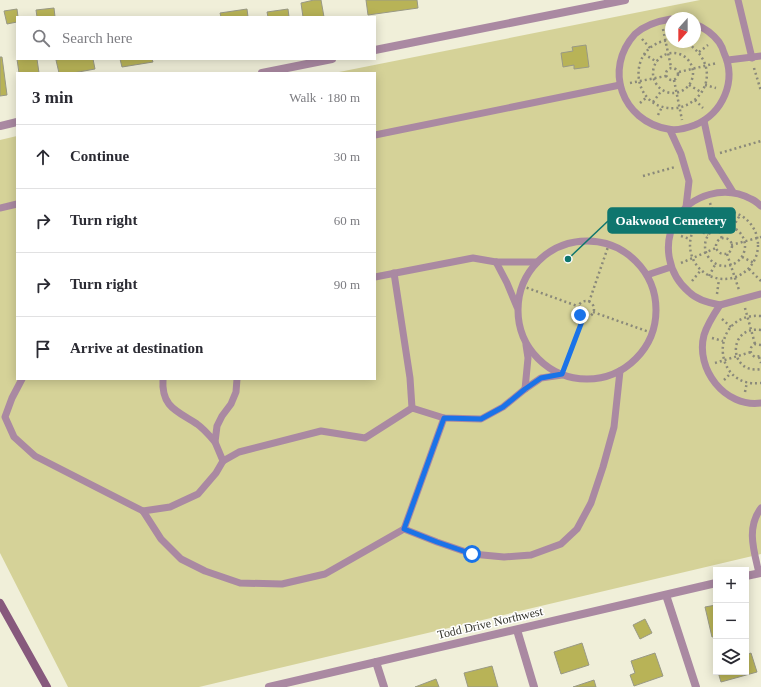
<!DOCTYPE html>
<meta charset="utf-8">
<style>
body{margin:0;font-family:Georgia,serif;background:#f2f2f3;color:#2b2b33}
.controls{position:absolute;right:12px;bottom:12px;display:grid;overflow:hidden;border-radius:0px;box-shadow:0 2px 10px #0003}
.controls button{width:36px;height:36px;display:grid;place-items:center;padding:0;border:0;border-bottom:1px solid #e1e1e2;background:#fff;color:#2b2b33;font:20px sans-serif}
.compass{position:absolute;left:665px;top:12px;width:36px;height:36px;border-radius:50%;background:#fff;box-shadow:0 2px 10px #0003;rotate:201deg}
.stop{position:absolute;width:12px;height:12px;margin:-9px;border:3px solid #1a73e8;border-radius:50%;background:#fff}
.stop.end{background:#1a73e8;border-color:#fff;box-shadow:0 1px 4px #0008}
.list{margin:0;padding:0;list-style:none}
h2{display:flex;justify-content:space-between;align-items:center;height:52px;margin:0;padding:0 16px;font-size:17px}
h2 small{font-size:13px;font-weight:400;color:#7c7c81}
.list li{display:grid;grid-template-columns:26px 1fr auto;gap:12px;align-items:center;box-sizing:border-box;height:64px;padding:0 16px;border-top:1px solid #e1e1e2}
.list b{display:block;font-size:15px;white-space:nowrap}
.list em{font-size:13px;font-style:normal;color:#7c7c81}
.icon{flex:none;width:22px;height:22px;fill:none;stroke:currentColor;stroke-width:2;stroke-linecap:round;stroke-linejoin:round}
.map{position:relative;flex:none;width:761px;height:687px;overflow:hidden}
.search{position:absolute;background:#fff;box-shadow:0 2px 10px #0003;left:16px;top:16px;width:360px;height:44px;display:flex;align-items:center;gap:10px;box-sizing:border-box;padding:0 14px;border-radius:0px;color:#7c7c81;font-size:15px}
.panel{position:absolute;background:#fff;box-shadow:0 2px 10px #0003;left:16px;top:72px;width:360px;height:308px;border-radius:0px}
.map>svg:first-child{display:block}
.green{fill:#d5d298;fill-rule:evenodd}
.building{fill:#b8b357;stroke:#999985}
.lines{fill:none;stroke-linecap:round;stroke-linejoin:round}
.path{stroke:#8a897a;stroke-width:2.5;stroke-dasharray:2 3;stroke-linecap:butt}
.lane{stroke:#aa89a2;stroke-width:7}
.street{stroke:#aa89a2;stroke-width:8}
.secondary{stroke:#87597d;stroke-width:8}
.route{stroke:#1a73e8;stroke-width:5}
.labels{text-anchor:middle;stroke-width:3;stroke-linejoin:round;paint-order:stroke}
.street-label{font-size:12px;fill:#35352c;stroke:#fff}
.leader{fill:none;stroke:#0f766e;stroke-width:1.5}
.callout-dot{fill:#0f766e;stroke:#fff;stroke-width:1.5}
.callout{fill:#0f766e;stroke:#0f766e;stroke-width:1.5}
.callout-label{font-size:13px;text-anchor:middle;font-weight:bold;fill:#fff}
</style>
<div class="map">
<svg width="761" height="687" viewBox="0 0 761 687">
<rect width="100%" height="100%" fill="#f0efd9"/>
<!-- green -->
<path class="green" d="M 700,0 L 761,0 L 761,554 L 199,687 L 68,687 L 0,553 L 0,140 L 17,136 L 17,379 L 375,379 L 375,73 L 334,73 ZM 671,18 L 695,18 L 695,42 L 671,42 Z"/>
<!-- building -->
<g class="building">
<polygon points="314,0 321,0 324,17 303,17 301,3"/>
<polygon points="366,0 417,0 418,8 368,15"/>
<polygon points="54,8 55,17 37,17 36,10"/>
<polygon points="17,9 18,17 17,17 17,22 7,24 4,11"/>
<polygon points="247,9 248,17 221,17 220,13"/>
<polygon points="288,9 289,17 268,17 267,12"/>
<polygon points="586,45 589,67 574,69 574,65 563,67 561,53 573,51 572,47"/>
<polygon points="0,57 2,57 7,95 0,96"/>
<polygon points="17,59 37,59 39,73 19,73"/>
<polygon points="62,59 93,59 95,69 73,73 59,73 56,60"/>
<polygon points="120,59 152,59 153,62 122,67"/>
<polygon points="716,605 716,636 712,637 705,607"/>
<polygon points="645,619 652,633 640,639 633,625"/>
<polygon points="582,643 589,665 561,674 554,652"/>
<polygon points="655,653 663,676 634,686 630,675 635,673 631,661"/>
<polygon points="751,653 757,672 721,682 718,672 746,672 746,655"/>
<polygon points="492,666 498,687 468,687 464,673"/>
<polygon points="436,679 439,687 415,687"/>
<polygon points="594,680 596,687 573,687"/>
</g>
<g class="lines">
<!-- path -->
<g class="path">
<polyline points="663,29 671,67"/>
<polyline points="642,39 650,48"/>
<path d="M 671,40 C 624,43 630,112 676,108 C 686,107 695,101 701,93 C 714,74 704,52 685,42"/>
<polyline points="699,52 708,45"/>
<circle cx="673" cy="73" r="20"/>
<polyline points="644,54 657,62"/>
<circle cx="672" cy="74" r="6"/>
<polyline points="754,68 761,91"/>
<polyline points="679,72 717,63"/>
<polyline points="674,80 682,120"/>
<polyline points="630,83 666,76"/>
<polyline points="689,85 701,92"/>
<polyline points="705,85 716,88"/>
<polyline points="695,100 703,108"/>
<polyline points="653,102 662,90"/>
<polyline points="640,103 647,97"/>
<polyline points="658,115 662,107"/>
<polyline points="720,153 761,141"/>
<polyline points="643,176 675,167"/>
<polyline points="710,203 722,239"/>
<circle cx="724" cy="245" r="34"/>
<polyline points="693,214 699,221"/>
<circle cx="725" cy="246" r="20"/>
<polyline points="733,227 740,215"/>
<polyline points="694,228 708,235"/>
<polyline points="681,236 690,239"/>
<circle cx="724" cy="246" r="8"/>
<polyline points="731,245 761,237"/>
<polyline points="727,254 739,290"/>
<polyline points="742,257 754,263"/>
<polyline points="681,263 716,248"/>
<polyline points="749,269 761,281"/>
<polyline points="709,276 716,263"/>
<polyline points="692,281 701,270"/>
<polyline points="522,286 580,307"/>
<polyline points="717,294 719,279"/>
<circle cx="586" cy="309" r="8"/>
<polyline points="589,302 609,244"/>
<polyline points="745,308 755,344"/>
<polyline points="593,312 652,333"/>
<path d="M 761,316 C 709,312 711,389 761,383"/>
<polyline points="722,319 731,327"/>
<path d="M 761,330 C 727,325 728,375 761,369"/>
<polyline points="712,338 723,341"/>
<path d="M 761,345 L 755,344 C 749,347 749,353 755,357 L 761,356"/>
<polyline points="759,357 761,363"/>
<polyline points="715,363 751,352"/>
<polyline points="565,366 584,316"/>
<polyline points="724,380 731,373"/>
<polyline points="745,392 747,382"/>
</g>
<!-- lane -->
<g class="lane">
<polyline points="738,0 752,58"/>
<path d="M 671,19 C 658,21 645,25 635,34 C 603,69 622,121 668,129 C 676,131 687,128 695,125 C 723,113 737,81 724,53 C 723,49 721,45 719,42 C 712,33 705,28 695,24"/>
<polyline points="728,60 761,56"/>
<polyline points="704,121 712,158 733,192"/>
<polyline points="670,130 681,154 689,181 686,207"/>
<polyline points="375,135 620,85"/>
<polyline points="0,208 17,204"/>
<circle cx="587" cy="310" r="69"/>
<polyline points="496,262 507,283 517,307"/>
<polyline points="647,275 671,267"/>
<polyline points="375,277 473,258 496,262 537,262"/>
<path d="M 761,294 L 720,305 C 714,314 707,325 704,335 C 695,369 725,408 761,403"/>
<path d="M 720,305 C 709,303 697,300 689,292 C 668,274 662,244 676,220 C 691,194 725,185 751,199 C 755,200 758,204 761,206"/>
<polyline points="22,379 12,398 5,417 14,437 35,456 143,511 161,539 181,559 205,571 240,583 282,584 325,574 404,529 437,542 472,554 504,557 531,555 561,544 577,529 591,503 603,467 614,427 620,371"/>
<path d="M 163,379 C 161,407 177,411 197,424 C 204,429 209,435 215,442 L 217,426 L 222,416 L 231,404 L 236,392 L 237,379"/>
<polyline points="525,389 528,358 526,345"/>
<polyline points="412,408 444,418 481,419 503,407 525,389 541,378 562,375"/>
<polyline points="215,442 223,461"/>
<polyline points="143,511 170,507 198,494 216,473 223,461 239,452 321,431 365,438 412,408 410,378 394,273"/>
<polyline points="404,529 444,418"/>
<path d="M 759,573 C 754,551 746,528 761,508"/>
</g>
<!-- street -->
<g class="street">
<polyline points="375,50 625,0"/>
<polyline points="262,73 332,59"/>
<polyline points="0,126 17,122"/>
<polyline points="746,576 761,573"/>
<polyline points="666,595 696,687"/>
<polyline points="517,630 534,687"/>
<polyline points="376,662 384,687"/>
<polyline points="269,687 716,583"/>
</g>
<!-- secondary -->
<polyline class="secondary" points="0,603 47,687"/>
</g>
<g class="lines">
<!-- route -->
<polyline class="route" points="472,554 437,542 404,529 444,418 481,419 503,407 525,389 541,378 562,374 584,316 580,315"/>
</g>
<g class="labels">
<!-- street labels -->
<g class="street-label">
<text transform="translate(490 623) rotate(-13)" y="4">Todd Drive Northwest</text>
</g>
</g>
<!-- callouts -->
<path class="leader" d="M568 259L608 221"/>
<circle class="callout-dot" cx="568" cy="259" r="4"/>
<rect class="callout" x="608" y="208" width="127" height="25" rx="4"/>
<g class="callout-label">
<text x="671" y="225">Oakwood Cemetery</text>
</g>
</svg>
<div class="controls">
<button>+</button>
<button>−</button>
<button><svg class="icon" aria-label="layers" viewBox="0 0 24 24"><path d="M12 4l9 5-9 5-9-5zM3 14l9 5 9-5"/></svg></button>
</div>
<svg class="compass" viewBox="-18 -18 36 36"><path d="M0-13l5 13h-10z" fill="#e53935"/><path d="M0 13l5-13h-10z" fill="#7c7c81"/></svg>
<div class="stop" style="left:472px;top:554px"></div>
<div class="stop end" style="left:580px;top:315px"></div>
<div class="search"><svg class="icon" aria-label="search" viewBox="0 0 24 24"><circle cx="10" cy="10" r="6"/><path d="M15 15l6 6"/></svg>Search here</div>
<section class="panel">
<h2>3 min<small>Walk · 180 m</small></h2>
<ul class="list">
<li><svg class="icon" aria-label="ahead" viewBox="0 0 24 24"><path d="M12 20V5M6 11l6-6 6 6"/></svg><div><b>Continue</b></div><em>30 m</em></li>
<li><svg class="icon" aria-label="right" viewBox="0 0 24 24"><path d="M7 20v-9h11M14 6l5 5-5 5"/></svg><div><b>Turn right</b></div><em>60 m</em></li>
<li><svg class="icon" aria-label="right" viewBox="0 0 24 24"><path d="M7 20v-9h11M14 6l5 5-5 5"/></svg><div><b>Turn right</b></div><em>90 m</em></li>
<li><svg class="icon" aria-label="arrive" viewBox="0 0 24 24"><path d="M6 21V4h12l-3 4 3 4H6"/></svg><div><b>Arrive at destination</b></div></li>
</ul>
</section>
</div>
